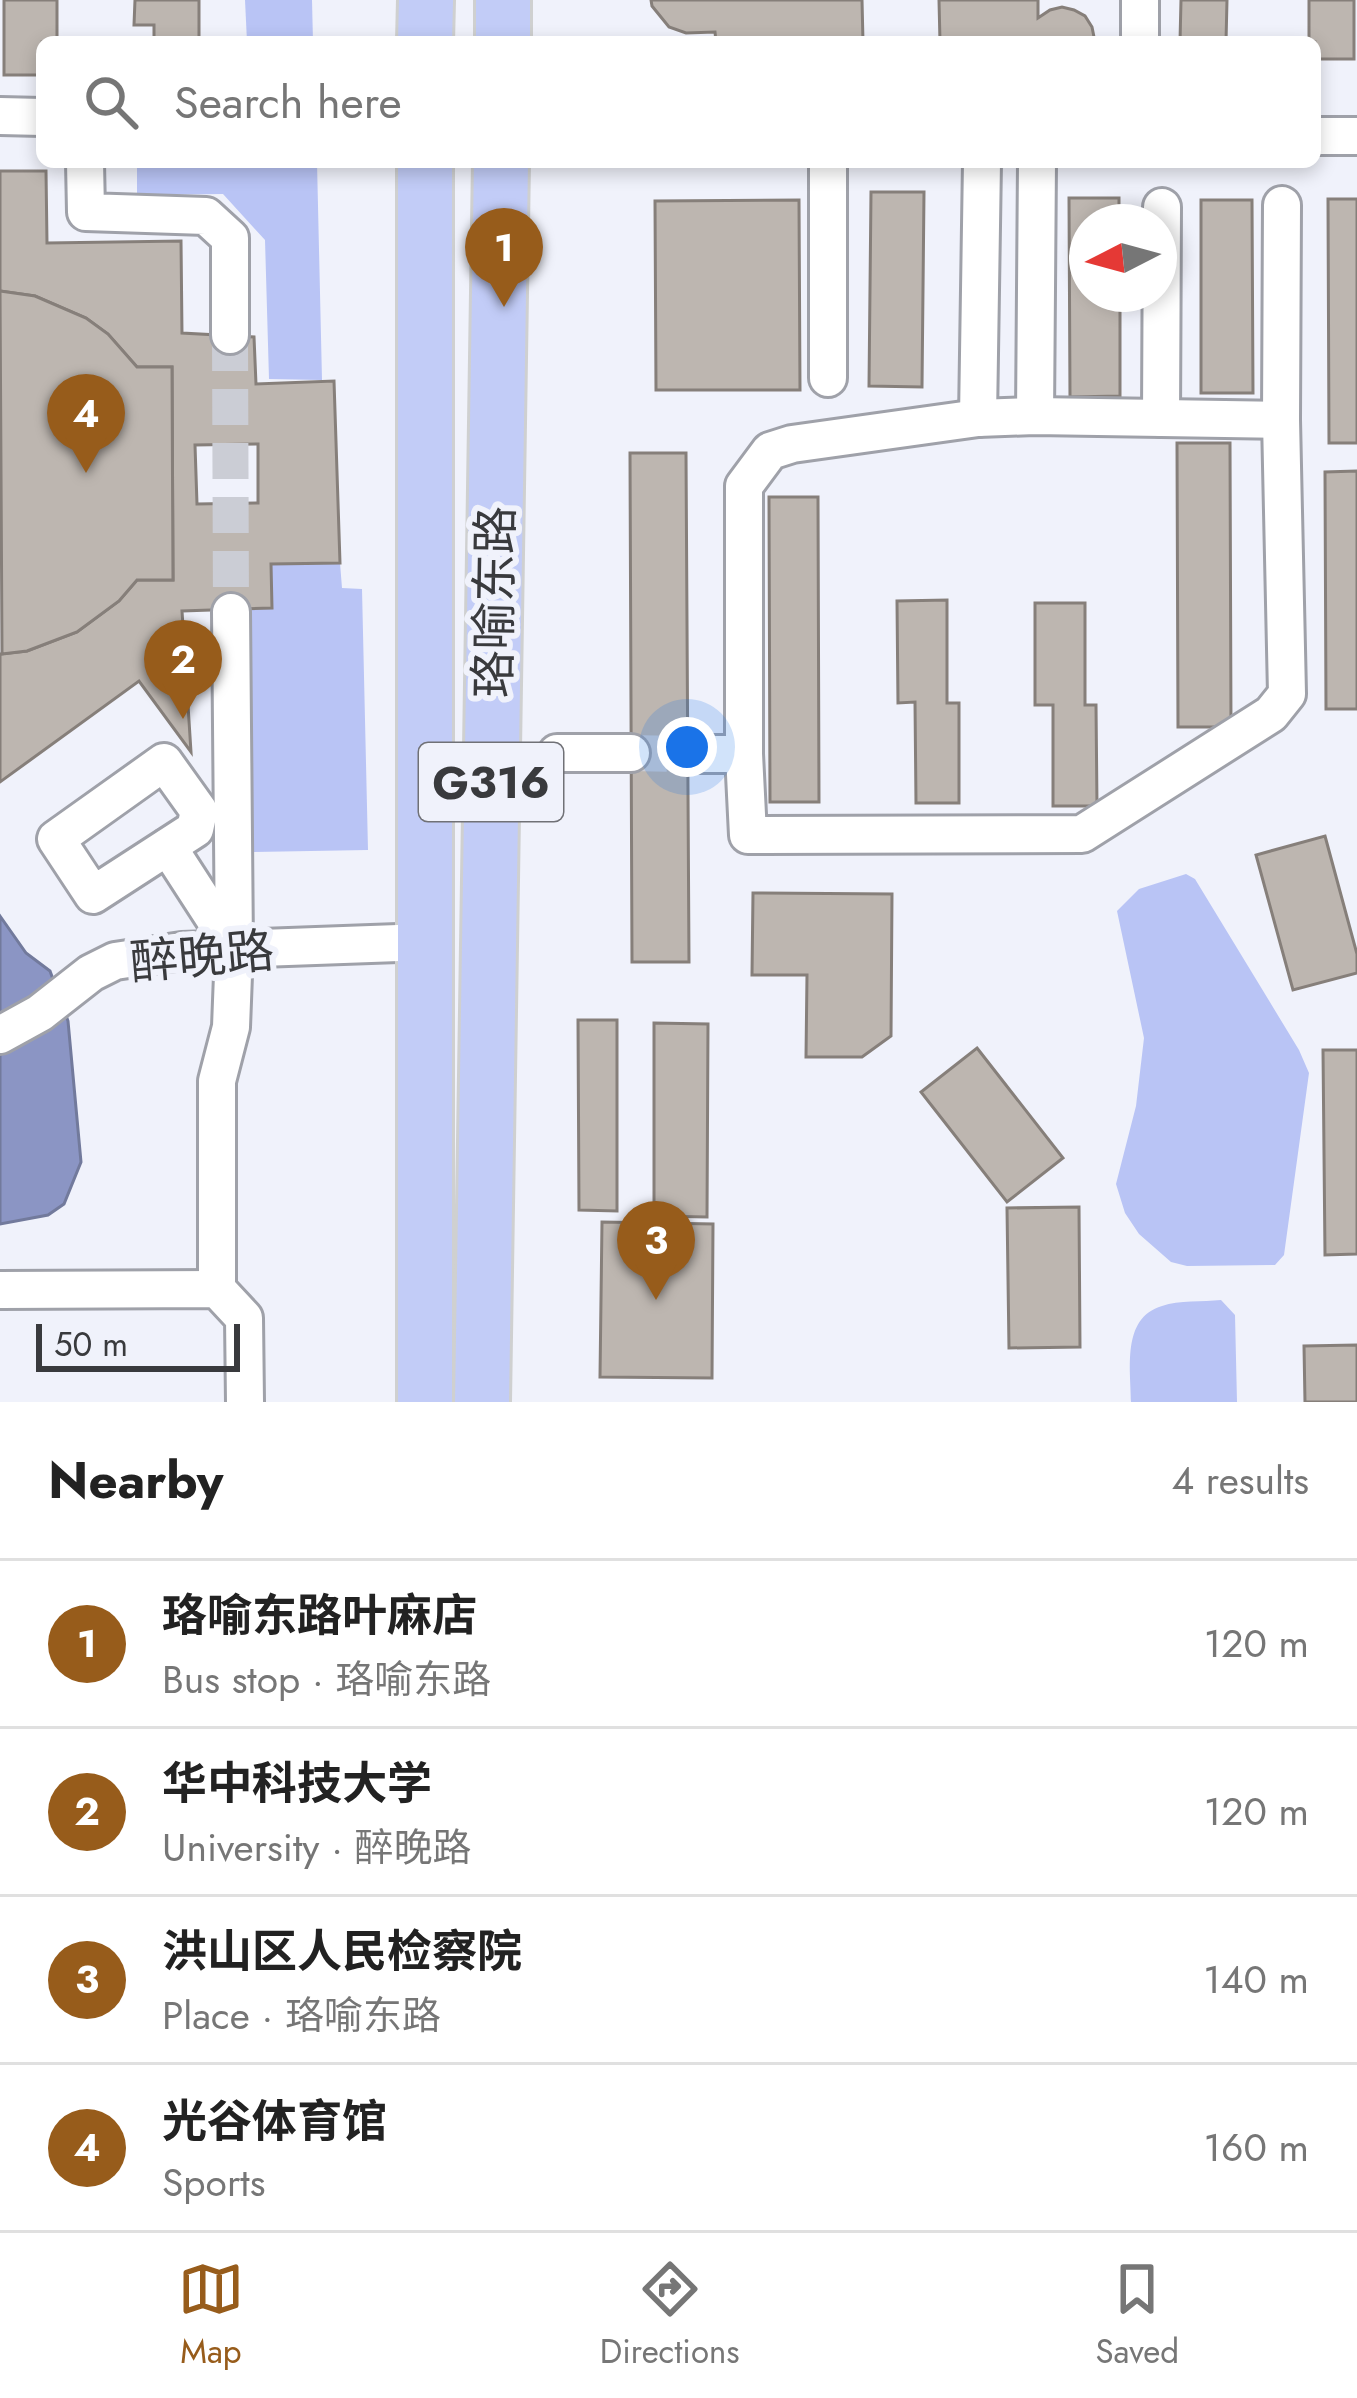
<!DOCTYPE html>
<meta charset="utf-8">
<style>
body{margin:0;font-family:Jost,"Noto Sans SC",sans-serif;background:#f6f6f6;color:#222}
.compass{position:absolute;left:1069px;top:204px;width:108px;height:108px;border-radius:50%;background:#fff;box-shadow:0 6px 18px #0003;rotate:264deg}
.scale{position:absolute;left:36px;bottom:30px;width:204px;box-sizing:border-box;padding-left:12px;border:6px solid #393a3d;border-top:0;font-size:33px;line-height:42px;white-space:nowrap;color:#393a3d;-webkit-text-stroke:9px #f0f2fb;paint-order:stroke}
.you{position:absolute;left:687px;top:747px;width:42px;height:42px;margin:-30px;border:9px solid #fff;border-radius:50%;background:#1a73e8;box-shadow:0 0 0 18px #1a73e833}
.badge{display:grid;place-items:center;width:78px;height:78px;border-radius:50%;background:#975c1b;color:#fff;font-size:39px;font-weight:700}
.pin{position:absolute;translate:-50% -99px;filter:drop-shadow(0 3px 6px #0008)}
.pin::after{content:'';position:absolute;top:63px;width:42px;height:36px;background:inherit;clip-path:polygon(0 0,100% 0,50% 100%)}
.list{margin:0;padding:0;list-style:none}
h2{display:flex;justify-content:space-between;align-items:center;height:156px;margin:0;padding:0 48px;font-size:51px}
h2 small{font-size:39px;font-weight:400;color:#767676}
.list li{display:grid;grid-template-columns:78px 1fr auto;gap:36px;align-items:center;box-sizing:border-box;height:168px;padding:0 48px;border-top:3px solid #e0e0e0}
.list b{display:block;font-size:45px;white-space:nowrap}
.list p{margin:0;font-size:39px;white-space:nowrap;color:#767676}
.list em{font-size:39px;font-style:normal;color:#767676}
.icon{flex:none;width:66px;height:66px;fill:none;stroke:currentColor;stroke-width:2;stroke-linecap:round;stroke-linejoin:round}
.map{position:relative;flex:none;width:1357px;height:1402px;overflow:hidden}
.search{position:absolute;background:#fff;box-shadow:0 6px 18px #0003;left:36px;right:36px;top:36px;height:132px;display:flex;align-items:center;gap:30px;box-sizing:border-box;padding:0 42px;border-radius:18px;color:#767676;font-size:45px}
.sheet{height:828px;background:#fff}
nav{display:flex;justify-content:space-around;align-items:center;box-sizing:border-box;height:168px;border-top:3px solid #e0e0e0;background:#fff;font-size:33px;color:#767676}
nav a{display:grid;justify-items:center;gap:6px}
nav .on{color:#975c1b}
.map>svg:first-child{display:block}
.green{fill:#b9c4f5}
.water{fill:#8b95c4;stroke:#727a9c;stroke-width:3}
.building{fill:#bdb6b0;stroke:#867f7a;stroke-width:3;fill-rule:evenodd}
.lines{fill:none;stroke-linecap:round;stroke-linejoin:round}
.minor-tunnel{stroke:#cbcdd5;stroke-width:36;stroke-dasharray:36 18;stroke-linecap:butt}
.minor-casing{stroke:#9fa1a9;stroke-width:42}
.highway-casing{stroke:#cfd0d0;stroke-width:60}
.minor{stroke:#fff;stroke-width:36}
.highway{stroke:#c2ccf7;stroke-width:54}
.labels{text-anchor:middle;stroke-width:12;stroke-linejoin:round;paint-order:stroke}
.shield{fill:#f0f2fb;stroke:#707176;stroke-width:3}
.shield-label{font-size:45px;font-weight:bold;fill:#393a3d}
.street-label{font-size:48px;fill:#393a3d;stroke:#f0f2fb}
</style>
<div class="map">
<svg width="1357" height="1402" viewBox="0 0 1357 1402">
<rect width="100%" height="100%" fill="#f0f2fb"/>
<!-- green -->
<g class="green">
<polygon points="245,0 312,0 313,42 247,42"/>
<polygon points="137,162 317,162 322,380 269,379 265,240 223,194 137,195"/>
<polygon points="340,563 342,588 362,589 368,850 249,852 244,609 272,608 271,564"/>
<polygon points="1186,874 1195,879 1299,1050 1309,1073 1284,1255 1275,1265 1187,1266 1171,1262 1139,1234 1125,1213 1116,1184 1136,1106 1144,1038 1117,911 1139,889"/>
<path d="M 1221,1300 L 1235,1315 L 1237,1402 L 1131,1402 C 1131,1370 1121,1318 1162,1306 C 1179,1300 1203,1302 1221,1300 Z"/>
</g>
<!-- water -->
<polygon class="water" points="0,916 26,953 50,971 68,1021 81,1162 64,1204 48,1215 0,1224"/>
<!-- building -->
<g class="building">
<polygon points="4,0 57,0 57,42 42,42 42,75 4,75"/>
<polygon points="135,0 199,0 199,42 154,42 154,25 134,25"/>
<polygon points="651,0 862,0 863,42 716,42 715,32 686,33 669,27 652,6"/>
<polygon points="939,0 1038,0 1038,18 1050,10 1062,7 1074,10 1085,16 1092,27 1095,42 940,42"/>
<polygon points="1181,0 1227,0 1226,42 1180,42"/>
<polygon points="1309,0 1354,0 1354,59 1315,59 1315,42 1309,42"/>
<path d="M 0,171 L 46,171 L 47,243 L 181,241 L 182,333 L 254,337 L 256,384 L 334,381 L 340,563 L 271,564 L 272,608 L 182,611 L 191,752 L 139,681 L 0,782 L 0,654 L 27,651 L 77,632 L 119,601 L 137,580 L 173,580 L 172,367 L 137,367 L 108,334 L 86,318 L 35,296 L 0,291 ZM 258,444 L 258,503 L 197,504 L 195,445 Z"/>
<polygon points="871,192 924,192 922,387 869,386"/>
<polygon points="1069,198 1119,198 1119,222 1087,222 1087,294 1120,294 1120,396 1070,397"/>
<polygon points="1328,199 1357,199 1357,443 1329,443"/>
<polygon points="799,200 800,390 656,390 655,201"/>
<polygon points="1201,200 1252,200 1253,393 1201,393"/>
<polygon points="0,291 35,296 86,318 108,334 137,367 172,367 173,580 137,580 119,601 77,632 27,651 2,654"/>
<polygon points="1177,443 1230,443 1231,727 1178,727"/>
<polygon points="630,453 686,453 689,962 632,962"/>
<polygon points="1357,471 1357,709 1326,709 1325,472"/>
<polygon points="769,497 818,497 819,802 770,802"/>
<polygon points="947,600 947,703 959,703 959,803 916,803 915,702 898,703 897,601"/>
<polygon points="1035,603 1085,603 1085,705 1096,705 1097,806 1053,806 1053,705 1035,705"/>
<polygon points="1325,836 1357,954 1357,973 1293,990 1256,855"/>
<polygon points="753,893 892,894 891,1036 862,1057 806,1057 807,975 752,975"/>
<polygon points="578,1020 617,1020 617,1211 579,1210"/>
<polygon points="654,1023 708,1024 707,1217 654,1216"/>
<polygon points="977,1048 1063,1158 1007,1202 921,1092"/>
<polygon points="1323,1050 1357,1050 1357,1254 1325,1255"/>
<polygon points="1079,1207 1080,1347 1009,1348 1007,1208"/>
<polygon points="602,1222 713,1224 712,1378 600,1377"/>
<polygon points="1357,1345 1357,1402 1305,1402 1304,1346"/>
</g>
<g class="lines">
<!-- minor-tunnel -->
<g class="minor-tunnel">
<polyline points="230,335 231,612"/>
<polyline points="631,753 687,754"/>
</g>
<!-- minor casing -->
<g class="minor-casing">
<g id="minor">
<polyline points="1140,42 1140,0"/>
<polyline points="0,116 42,117"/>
<polyline points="1315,136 1357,136"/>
<polyline points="85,162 86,212 206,216 230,238 230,335"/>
<polyline points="828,378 828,162"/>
<polyline points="1035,416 1037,162"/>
<polyline points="978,418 982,162"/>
<polyline points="1161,418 1162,207"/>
<polyline points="557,753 631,753"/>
<polyline points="687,754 744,754 744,486 770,451 792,444 978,418 1035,416 1281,420"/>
<polyline points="744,754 748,835 1082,834 1271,714 1287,694 1281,420 1282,205"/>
<polygon points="164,762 199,811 195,829 93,895 56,839"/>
<polyline points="168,847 234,949"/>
<polyline points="0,1035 40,1013 91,973 115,961 182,951 426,942"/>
<polyline points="217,1289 217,1081 231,1027 234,949 231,612"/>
<polyline points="0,1290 217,1289 244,1318 245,1402"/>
</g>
</g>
<!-- highway casing -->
<g class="highway-casing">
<g id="highway">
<polyline points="425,42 426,0"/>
<polyline points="503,42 503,0"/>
<polyline points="425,162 425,1402"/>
<polyline points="482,1402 501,162"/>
</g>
</g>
<!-- minor -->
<use href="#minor" class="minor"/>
<!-- highway -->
<use href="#highway" class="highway"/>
</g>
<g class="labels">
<!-- shield labels -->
<rect class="shield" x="419" y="743" width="144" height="78" rx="9"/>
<g class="shield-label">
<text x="491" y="798">G316</text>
</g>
<!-- street labels -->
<g class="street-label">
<text transform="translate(494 602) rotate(-89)" y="17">珞喻东路</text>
<text transform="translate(202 956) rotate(-5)" y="17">醉晚路</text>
</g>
</g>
</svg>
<svg class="compass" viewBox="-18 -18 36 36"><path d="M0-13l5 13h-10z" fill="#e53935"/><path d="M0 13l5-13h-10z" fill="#767676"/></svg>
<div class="scale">50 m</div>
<div class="you"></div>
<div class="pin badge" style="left:504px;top:307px">1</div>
<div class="pin badge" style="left:183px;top:719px">2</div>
<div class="pin badge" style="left:656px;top:1300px">3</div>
<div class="pin badge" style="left:86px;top:473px">4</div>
<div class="search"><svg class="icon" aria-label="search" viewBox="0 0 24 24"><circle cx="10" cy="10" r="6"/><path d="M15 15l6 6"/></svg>Search here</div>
</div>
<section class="sheet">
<h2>Nearby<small>4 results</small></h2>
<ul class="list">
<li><span class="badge">1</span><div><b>珞喻东路叶麻店</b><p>Bus stop · 珞喻东路</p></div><em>120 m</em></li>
<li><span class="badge">2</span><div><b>华中科技大学</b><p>University · 醉晚路</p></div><em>120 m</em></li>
<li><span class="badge">3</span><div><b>洪山区人民检察院</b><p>Place · 珞喻东路</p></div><em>140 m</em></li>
<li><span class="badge">4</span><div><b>光谷体育馆</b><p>Sports</p></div><em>160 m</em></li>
</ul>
</section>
<nav>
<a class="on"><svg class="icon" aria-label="map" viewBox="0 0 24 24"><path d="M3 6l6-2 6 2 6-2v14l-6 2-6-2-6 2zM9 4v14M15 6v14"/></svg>Map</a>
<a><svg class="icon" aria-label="directions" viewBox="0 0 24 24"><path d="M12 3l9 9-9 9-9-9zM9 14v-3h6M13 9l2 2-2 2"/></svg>Directions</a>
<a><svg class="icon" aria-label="saved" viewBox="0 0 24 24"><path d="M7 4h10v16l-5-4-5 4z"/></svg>Saved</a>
</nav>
